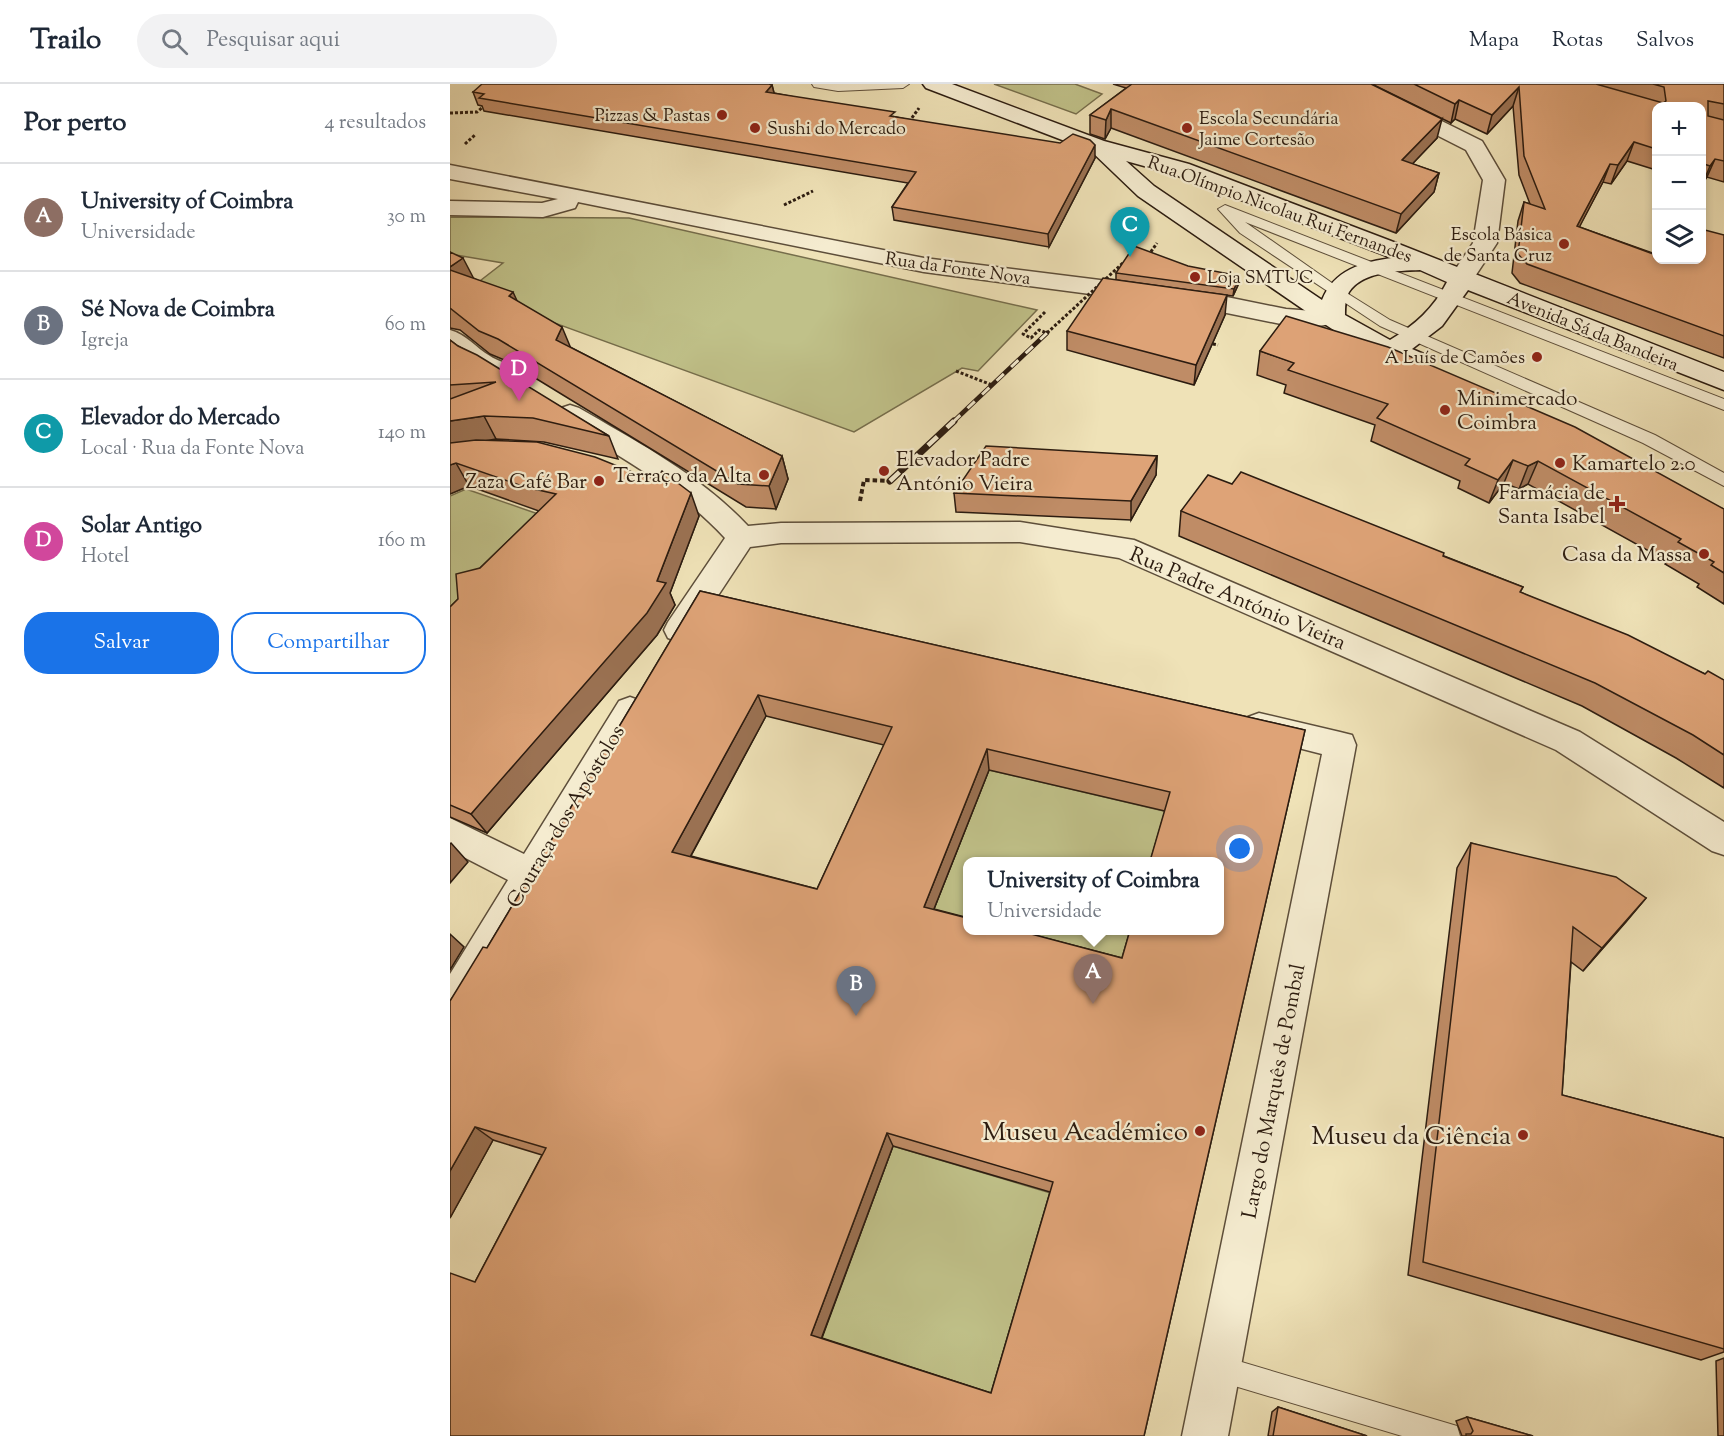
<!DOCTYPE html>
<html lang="pt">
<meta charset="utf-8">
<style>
body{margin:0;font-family:"Sorts Mill Goudy",serif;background:#f2f2f3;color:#1f2937}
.controls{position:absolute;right:18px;top:18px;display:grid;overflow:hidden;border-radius:12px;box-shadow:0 3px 9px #0003}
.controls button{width:54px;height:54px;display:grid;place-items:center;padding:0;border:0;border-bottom:2px solid #e0e1e3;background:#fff;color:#1f2937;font:30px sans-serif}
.you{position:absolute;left:790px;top:765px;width:21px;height:21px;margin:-15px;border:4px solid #fff;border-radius:50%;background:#1a73e8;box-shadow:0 0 0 9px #1a73e833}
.badge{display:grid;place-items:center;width:39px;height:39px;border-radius:50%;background:#1a73e8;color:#fff;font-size:20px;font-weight:700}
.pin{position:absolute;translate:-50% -50px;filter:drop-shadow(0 2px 3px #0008)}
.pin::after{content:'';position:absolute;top:32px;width:21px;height:18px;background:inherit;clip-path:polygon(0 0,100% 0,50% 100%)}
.popup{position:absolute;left:513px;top:773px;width:261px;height:78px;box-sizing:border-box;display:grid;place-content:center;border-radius:12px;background:#fff;filter:drop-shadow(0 2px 4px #0005);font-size:20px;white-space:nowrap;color:#747a83}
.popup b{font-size:22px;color:#1f2937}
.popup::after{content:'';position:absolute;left:50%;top:100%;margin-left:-12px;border:12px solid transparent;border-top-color:#fff}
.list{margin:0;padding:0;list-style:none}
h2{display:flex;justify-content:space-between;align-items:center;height:78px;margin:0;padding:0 24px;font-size:26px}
h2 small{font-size:20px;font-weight:400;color:#747a83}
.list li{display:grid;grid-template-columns:39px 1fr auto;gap:18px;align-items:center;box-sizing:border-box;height:108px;padding:0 24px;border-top:2px solid #e0e1e3}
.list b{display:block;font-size:22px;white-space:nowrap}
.list p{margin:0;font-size:20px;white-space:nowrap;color:#747a83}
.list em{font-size:20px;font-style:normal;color:#747a83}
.actions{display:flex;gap:12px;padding:18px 24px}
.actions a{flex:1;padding:14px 0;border:2px solid #1a73e8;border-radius:24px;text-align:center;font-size:21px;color:#1a73e8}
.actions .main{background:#1a73e8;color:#fff}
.icon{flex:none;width:33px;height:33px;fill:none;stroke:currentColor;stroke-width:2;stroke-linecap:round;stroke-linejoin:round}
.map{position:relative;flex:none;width:1274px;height:1352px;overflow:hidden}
header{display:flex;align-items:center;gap:36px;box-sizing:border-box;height:84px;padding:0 30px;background:#fff;border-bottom:2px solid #e0e1e3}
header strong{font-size:28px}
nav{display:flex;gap:33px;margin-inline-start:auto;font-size:21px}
.search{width:420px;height:54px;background:#f2f2f3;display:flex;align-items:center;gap:15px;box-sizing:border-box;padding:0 21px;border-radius:33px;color:#747a83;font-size:22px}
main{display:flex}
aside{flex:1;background:#fff}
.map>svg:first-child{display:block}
.green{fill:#c0c189;stroke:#766e4c;stroke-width:1.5}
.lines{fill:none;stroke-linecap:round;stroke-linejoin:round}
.lane-casing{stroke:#5d4e3a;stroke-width:2}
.street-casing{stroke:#5d4e3a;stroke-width:3}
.secondary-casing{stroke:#2c1c10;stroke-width:3}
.path-far1{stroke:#2c1c10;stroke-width:3;stroke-dasharray:3 2;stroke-linecap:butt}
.path{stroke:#2c1c10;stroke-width:4;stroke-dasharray:4.5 3;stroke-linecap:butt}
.lane{fill:#f5ecd0;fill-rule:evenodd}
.street{fill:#f5ecd0;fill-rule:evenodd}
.secondary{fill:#f5ecd0;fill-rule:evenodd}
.rail-far1-casing{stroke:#2c1c10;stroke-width:4.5}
.rail-casing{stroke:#2c1c10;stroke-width:7}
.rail-far1{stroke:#f5ecd0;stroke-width:3;stroke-dasharray:10;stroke-linecap:butt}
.rail{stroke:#f5ecd0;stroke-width:4.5;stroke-dasharray:13;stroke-linecap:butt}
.path-bridge{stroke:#2c1c10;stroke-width:3;stroke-dasharray:3 2;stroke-linecap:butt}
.wall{fill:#bf8c66;stroke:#2c1c10;stroke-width:1.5;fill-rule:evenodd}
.shaded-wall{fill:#9b7253;stroke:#2c1c10;stroke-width:1.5}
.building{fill:#dea377;stroke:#2c1c10;stroke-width:1.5;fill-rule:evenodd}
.poi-dot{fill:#8f2418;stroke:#f5ecd0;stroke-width:2}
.labels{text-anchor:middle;stroke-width:4.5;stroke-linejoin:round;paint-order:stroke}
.far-poi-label{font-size:18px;fill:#2c1c10;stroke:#f5ecd0;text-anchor:end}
.far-street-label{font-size:18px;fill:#2c1c10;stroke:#f5ecd0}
.poi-label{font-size:21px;fill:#2c1c10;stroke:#f5ecd0;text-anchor:end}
.street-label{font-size:21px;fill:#2c1c10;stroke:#f5ecd0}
.near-poi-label{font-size:26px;fill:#2c1c10;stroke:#f5ecd0;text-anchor:end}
</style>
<header>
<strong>Trailo</strong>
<div class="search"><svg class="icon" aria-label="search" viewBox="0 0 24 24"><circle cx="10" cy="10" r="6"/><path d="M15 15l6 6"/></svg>Pesquisar aqui</div>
<nav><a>Mapa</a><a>Rotas</a><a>Salvos</a></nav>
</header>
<main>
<aside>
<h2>Por perto<small>4 resultados</small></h2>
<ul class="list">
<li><span class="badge" style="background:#8d6e63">A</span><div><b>University of Coimbra</b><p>Universidade</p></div><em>30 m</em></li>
<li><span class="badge" style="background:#6b7280">B</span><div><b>Sé Nova de Coimbra</b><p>Igreja</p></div><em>60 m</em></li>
<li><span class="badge" style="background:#0f9aa8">C</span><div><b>Elevador do Mercado</b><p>Local · Rua da Fonte Nova</p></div><em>140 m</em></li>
<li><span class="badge" style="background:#d1479c">D</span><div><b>Solar Antigo</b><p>Hotel</p></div><em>160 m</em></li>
</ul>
<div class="actions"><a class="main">Salvar</a><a>Compartilhar</a></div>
</aside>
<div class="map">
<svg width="1274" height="1352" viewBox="0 0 1274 1352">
<rect width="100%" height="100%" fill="#efe2b7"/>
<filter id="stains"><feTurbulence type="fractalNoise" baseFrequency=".00333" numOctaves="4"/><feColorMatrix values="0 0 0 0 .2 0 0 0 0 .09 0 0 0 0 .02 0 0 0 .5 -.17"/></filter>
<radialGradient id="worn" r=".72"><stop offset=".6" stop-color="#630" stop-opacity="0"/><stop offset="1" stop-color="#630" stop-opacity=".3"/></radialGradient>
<!-- green -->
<g class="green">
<polygon points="544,0 625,0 652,10 626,30"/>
<polygon points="0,133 179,134 587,226 528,287 512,284 404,348 17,207 53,179 0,170"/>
<polygon points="16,405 91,431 0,564 0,412"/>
<polygon points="539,686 718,728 704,777 517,778 517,846 684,847 671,891 478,840"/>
<polygon points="443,1062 604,1110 544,1315 370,1258"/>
</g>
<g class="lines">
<!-- lane casing -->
<g class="lane-casing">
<g id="lane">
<polygon points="362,0 459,0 453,4 388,7 364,3"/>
<polygon points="775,121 1274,315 1274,326 795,138 892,206 940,236 1205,351 1274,389 1274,402 1193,359 930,242 790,149 768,125"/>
<polygon points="768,1271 997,1339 1007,1342 1010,1352 952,1352 768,1297 759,1293 755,1284 759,1275"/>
</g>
</g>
<!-- street casing -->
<g class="street-casing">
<g id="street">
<polygon points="891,0 917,0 1032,57 1035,62 1055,96 1047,159 1020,200 1011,202 1002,200 999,195 1023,159 1033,96 1016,66 894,4"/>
<polygon points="0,81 474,174 762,210 836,225 891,229 894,234 891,239 859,243 836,241 762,226 474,188 128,118 125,124 93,133 0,131 0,117 92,119 108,115 0,95"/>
<path d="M 0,246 C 16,250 26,264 40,272 C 49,278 58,278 64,287 L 60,293 C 37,299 17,280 0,267 Z"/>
<path d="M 120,321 L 129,324 C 189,359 250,391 298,442 L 331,439 L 570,438 L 684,456 L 1130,648 L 1274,738 L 1274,771 L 1262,767 L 1106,666 L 669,474 L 570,458 L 331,459 L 300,463 L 240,554 L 229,558 L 218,554 L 214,546 L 218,538 L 275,454 C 229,404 168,372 111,336 L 107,330 L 111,324 Z"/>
<polygon points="180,613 191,617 196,626 191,635 13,937 0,942 0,890 58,796 0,766 0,734 74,770 169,617"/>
<polygon points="809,629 890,648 902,651 906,661 778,1352 732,1352 872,670 798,651 793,642 798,633"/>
</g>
</g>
<!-- secondary casing -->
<g class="secondary-casing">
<path id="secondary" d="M 473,0 L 502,0 L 654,57 L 739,80 L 941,157 L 1274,288 L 1274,306 L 1018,206 L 992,242 L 962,265 L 976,271 L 980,277 L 976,283 L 967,285 L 958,283 L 905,260 L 873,239 L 688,112 L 641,67 L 476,4 ZM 676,77 L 723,90 L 942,174 C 912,178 884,186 872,216 L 704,102 ZM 970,186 L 997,198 C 984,224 965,241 940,256 L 895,231 C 895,223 895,215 899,208 C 913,187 948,187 970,186 Z"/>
</g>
<!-- path-far1 -->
<g class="path-far1">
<polyline points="0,29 27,28 34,22"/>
<polyline points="459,38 469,24"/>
<polyline points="15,60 26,50"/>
<polyline points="334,121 363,107"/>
<polyline points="698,172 707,159"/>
<polyline points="595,228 573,250 581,254 589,246 597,249"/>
<polyline points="758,259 768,261"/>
<polyline points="506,287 542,301"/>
</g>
<!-- path -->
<polyline class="path" points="410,417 414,396 440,397"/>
<!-- lane -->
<use href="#lane" class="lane"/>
<!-- street -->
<use href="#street" class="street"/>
<!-- secondary -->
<use href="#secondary" class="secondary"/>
<!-- rail-far1 casing -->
<g class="rail-far1-casing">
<polyline id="rail-far1" points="503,338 597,249"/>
</g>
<!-- rail casing -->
<g class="rail-casing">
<polyline id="rail" points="440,397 504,337"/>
</g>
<!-- rail-far1 -->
<use href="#rail-far1" class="rail-far1"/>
<!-- rail -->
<use href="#rail" class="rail"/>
<!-- path-bridge -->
<polyline class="path-bridge" points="597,249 674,178"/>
</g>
<!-- wall -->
<g class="wall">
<polygon points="663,0 921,0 987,54 962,80 989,89 984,108 946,149 661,44 655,55 640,50 640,31 676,4"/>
<polygon points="922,0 1274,0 1274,98 1257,93 1251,100 1251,22 1206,22 1206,86 1177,77 1161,100 1153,98 1129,143 1228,178 1274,151 1274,274 1070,199 1062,189 1068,137 1074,118 1080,120 1069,91 1063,22 1037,50 1005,35 1001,39"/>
<polygon points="322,1 324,9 446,33 645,74 599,163 444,136 442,123 458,99 34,27 32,22 28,21 23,8"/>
<polygon points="0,168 23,194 67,217 120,263 332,372 338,395 326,425 296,423 59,278 40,270 10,246 0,244"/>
<polygon points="666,189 790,192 789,199 783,212 666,196"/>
<polygon points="775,231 744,301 617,266 617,247"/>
<polygon points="0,256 8,262 159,352 168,375 94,358 46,355 40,356 249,432 220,509 225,521 207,551 37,749 0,733 0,523 8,515 30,484 89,427 19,402 0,410"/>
<polygon points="810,267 1274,425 1274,520 1247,503 1249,500 1215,480 1217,477 1078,400 1069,405 1054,399 1039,419 1008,404 1010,397 921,357 925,341 834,309 836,301 807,291"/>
<polygon points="707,372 706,391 681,436 506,428 504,409"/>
<polygon points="782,400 994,472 1073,503 1070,508 1255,590 1274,596 1274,704 1226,674 1132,622 729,452 731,427"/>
<path d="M 250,507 L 855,646 L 694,1352 L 25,1198 L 92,1071 L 43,1056 L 0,1134 L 0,917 L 37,864 ZM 316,632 L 434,661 L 367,805 L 241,772 ZM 539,686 L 715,727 L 672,874 L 484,825 ZM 443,1062 L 600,1108 L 541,1309 L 372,1254 Z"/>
<polygon points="1021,759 1196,814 1133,887 1121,878 1112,1011 1274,1054 1274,1268 1251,1276 958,1191 1007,784"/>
<polygon points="1274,1274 1274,1352 1268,1352 1266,1277"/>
<polygon points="828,1323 917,1352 818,1352 822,1328"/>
<polygon points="1017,1333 1083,1352 1012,1352 1006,1337"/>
</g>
<!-- shaded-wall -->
<g class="shaded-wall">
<polygon points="322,1 325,13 316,8"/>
<polygon points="1069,3 1063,22 1037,50 1042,31"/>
<polygon points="1009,16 1005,35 1001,39 1005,20"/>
<polygon points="661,25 661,44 655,55 656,36"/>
<polygon points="992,35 987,54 948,95 952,76"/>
<polygon points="1184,58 1177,77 1161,100 1168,81"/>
<polygon points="645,61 645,74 599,163 598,150"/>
<polygon points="1265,75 1257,93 1252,101 1260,82"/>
<polygon points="1160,80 1153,98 1120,161 1127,142"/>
<polygon points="989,89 984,108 946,149 951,130"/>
<polygon points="13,174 25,197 0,193 0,183"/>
<polygon points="790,192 789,199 783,212 784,205"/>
<polygon points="63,208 74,232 59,212"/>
<polygon points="777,211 775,231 744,301 746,281"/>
<polygon points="112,243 122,267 106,256"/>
<polygon points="34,332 46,355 0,363 0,337"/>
<polygon points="332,372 338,395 326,425 319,402"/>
<polygon points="707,372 706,391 681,436 681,417"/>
<polygon points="1063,376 1054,399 1039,419 1048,396"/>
<polygon points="1088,377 1078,400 1069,405 1078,382"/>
<polygon points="6,379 19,402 0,410 0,381"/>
<polygon points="241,409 249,432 220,509 225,521 207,551 37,749 21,730 207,497"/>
<polygon points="308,611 316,632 233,786 222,768"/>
<polygon points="537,665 539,686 478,840 474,823"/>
<polygon points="1,759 18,778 0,799 0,760"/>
<polygon points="1196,814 1176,838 1133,887 1152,864"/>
<polygon points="0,850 14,863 0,886"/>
<polygon points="25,1043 43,1056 0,1134 0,1087"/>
<polygon points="437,1049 443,1062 370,1258 361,1251"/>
</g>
<!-- building -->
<g class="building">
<polygon points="32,0 319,0 322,1 316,8 445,28 440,32 610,59 623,50 640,56 645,61 598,150 442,123 466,88 29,14 34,10 23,8"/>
<polygon points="682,0 921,0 992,35 952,76 989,89 951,130 661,25 656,36 640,31"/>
<polygon points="964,0 1146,0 1213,19 1216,17 1214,3 1203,0 1274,0 1274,20 1258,17 1258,32 1274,36 1274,77 1265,75 1260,82 1251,79 1251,22 1206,22 1206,65 1184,58 1168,81 1160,80 1127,142 1206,171 1206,176 1220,176 1228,178 1230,176 1251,176 1251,145 1274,151 1274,252 1077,180 1068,170 1074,118 1095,125 1074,72 1069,3 1042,31 1009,16 1005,20"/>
<polygon points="684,162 738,182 790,192 784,205 666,189"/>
<polygon points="0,168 13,174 0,183"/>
<polygon points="0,186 63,208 59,212 112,243 106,256 332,372 319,402 288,400 48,255 29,247 0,224"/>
<polygon points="653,194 777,211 746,281 617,247"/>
<polygon points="836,232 938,263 1125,343 1274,425 1274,489 1261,481 1264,478 1228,458 1231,455 1088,377 1078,382 1063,376 1048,396 1015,381 1020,375 927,334 938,320 838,286 844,279 810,267"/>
<polygon points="0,256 8,262 27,271 159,352 83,334 34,332 0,337 0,315 46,298 0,301"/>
<polygon points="26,356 87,358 145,373 197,394 209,391 212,387 241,409 207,497 216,499 197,529 21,730 0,721 0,523 8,515 6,490 30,484 106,410 75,403 6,379 0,381 0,359"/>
<polygon points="536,362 707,372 681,417 504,409"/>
<polygon points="791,388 994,469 993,472 1073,503 1070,508 1178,551 1255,590 1258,587 1274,596 1274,671 1243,651 1145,599 731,427 758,391 782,400"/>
<path d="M 250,507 L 855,646 L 694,1352 L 0,1352 L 0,1189 L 25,1198 L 96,1064 L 25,1043 L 0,1087 L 0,917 L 33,863 L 37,864 ZM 308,611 L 442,643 L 367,805 L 222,768 ZM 537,665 L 720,708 L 700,777 L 769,777 L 769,846 L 680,846 L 672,874 L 566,846 L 517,846 L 517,834 L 474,823 ZM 437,1049 L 603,1098 L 541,1309 L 361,1251 Z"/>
<polygon points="1021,759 1166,793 1196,814 1152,864 1123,843 1112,1011 1274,1054 1274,1265 973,1178"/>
<polygon points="828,1323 917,1352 823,1352"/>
<polygon points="1017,1333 1083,1352 1016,1352 1016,1350 1021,1350 1023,1347"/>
</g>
<!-- markers -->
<g class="poi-dot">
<circle cx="272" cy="31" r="6"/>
<circle cx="305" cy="44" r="6"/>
<circle cx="737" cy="44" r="6"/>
<circle cx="1114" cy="160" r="6"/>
<circle cx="745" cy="193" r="6"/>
<circle cx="1087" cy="273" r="6"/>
<circle cx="995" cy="326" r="6"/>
<circle cx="1110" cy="379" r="6"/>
<circle cx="434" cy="387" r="6"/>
<circle cx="314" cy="391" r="6"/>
<circle cx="149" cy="397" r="6"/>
<path d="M1164 411h6v6h6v6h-6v6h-6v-6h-6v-6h6z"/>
<circle cx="1254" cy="470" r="6"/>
<circle cx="750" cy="1047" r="6"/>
<circle cx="1073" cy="1051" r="6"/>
</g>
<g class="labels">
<!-- far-poi labels -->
<g class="far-poi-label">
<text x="260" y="37">Pizzas &amp; Pastas</text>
<text x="749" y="40" text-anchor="start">Escola Secundária<tspan x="749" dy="21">Jaime Cortesão</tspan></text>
<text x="317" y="50" text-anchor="start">Sushi do Mercado</text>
<text x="1102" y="156">Escola Básica<tspan x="1102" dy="21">de Santa Cruz</tspan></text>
<text x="757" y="199" text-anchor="start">Loja SMTUC</text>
<text x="1075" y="279">A Luís de Camões</text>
</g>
<!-- far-street labels -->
<g class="far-street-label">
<text transform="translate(830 125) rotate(20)" y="6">Rua Olímpio Nicolau Rui Fernandes</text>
<text transform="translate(508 184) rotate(8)" y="6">Rua da Fonte Nova</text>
<text transform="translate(1143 247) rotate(22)" y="6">Avenida Sá da Bandeira</text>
</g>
<!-- poi labels -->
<g class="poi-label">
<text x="1007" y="321" text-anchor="start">Minimercado<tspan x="1007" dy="24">Coimbra</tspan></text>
<text x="446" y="382" text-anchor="start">Elevador Padre<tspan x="446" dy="24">António Vieira</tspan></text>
<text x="1122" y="386" text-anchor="start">Kamartelo 2.0</text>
<text x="302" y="398">Terraço da Alta</text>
<text x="137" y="404">Zaza Café Bar</text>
<text x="1155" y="415">Farmácia de<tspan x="1155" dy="24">Santa Isabel</tspan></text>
<text x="1242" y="477">Casa da Massa</text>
</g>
<!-- street labels -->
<g class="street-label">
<text transform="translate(788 514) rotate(23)" y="7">Rua Padre António Vieira</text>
<text transform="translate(115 732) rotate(-59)" y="7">Couraça dos Apóstolos</text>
<text transform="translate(823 1007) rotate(-79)" y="7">Largo do Marquês de Pombal</text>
</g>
<!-- near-poi labels -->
<g class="near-poi-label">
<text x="738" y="1056">Museu Académico</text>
<text x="1061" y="1060">Museu da Ciência</text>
</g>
</g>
<rect width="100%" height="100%" filter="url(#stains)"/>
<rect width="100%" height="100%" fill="url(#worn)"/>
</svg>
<div class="controls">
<button>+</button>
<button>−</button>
<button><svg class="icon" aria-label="layers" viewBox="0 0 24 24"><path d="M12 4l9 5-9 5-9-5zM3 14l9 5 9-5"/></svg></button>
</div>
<div class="you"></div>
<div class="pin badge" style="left:643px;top:920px;background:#8d6e63">A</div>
<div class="popup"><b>University of Coimbra</b>Universidade</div>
<div class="pin badge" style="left:406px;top:932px;background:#6b7280">B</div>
<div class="pin badge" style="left:680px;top:173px;background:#0f9aa8">C</div>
<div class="pin badge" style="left:69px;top:317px;background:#d1479c">D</div>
</div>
</main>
